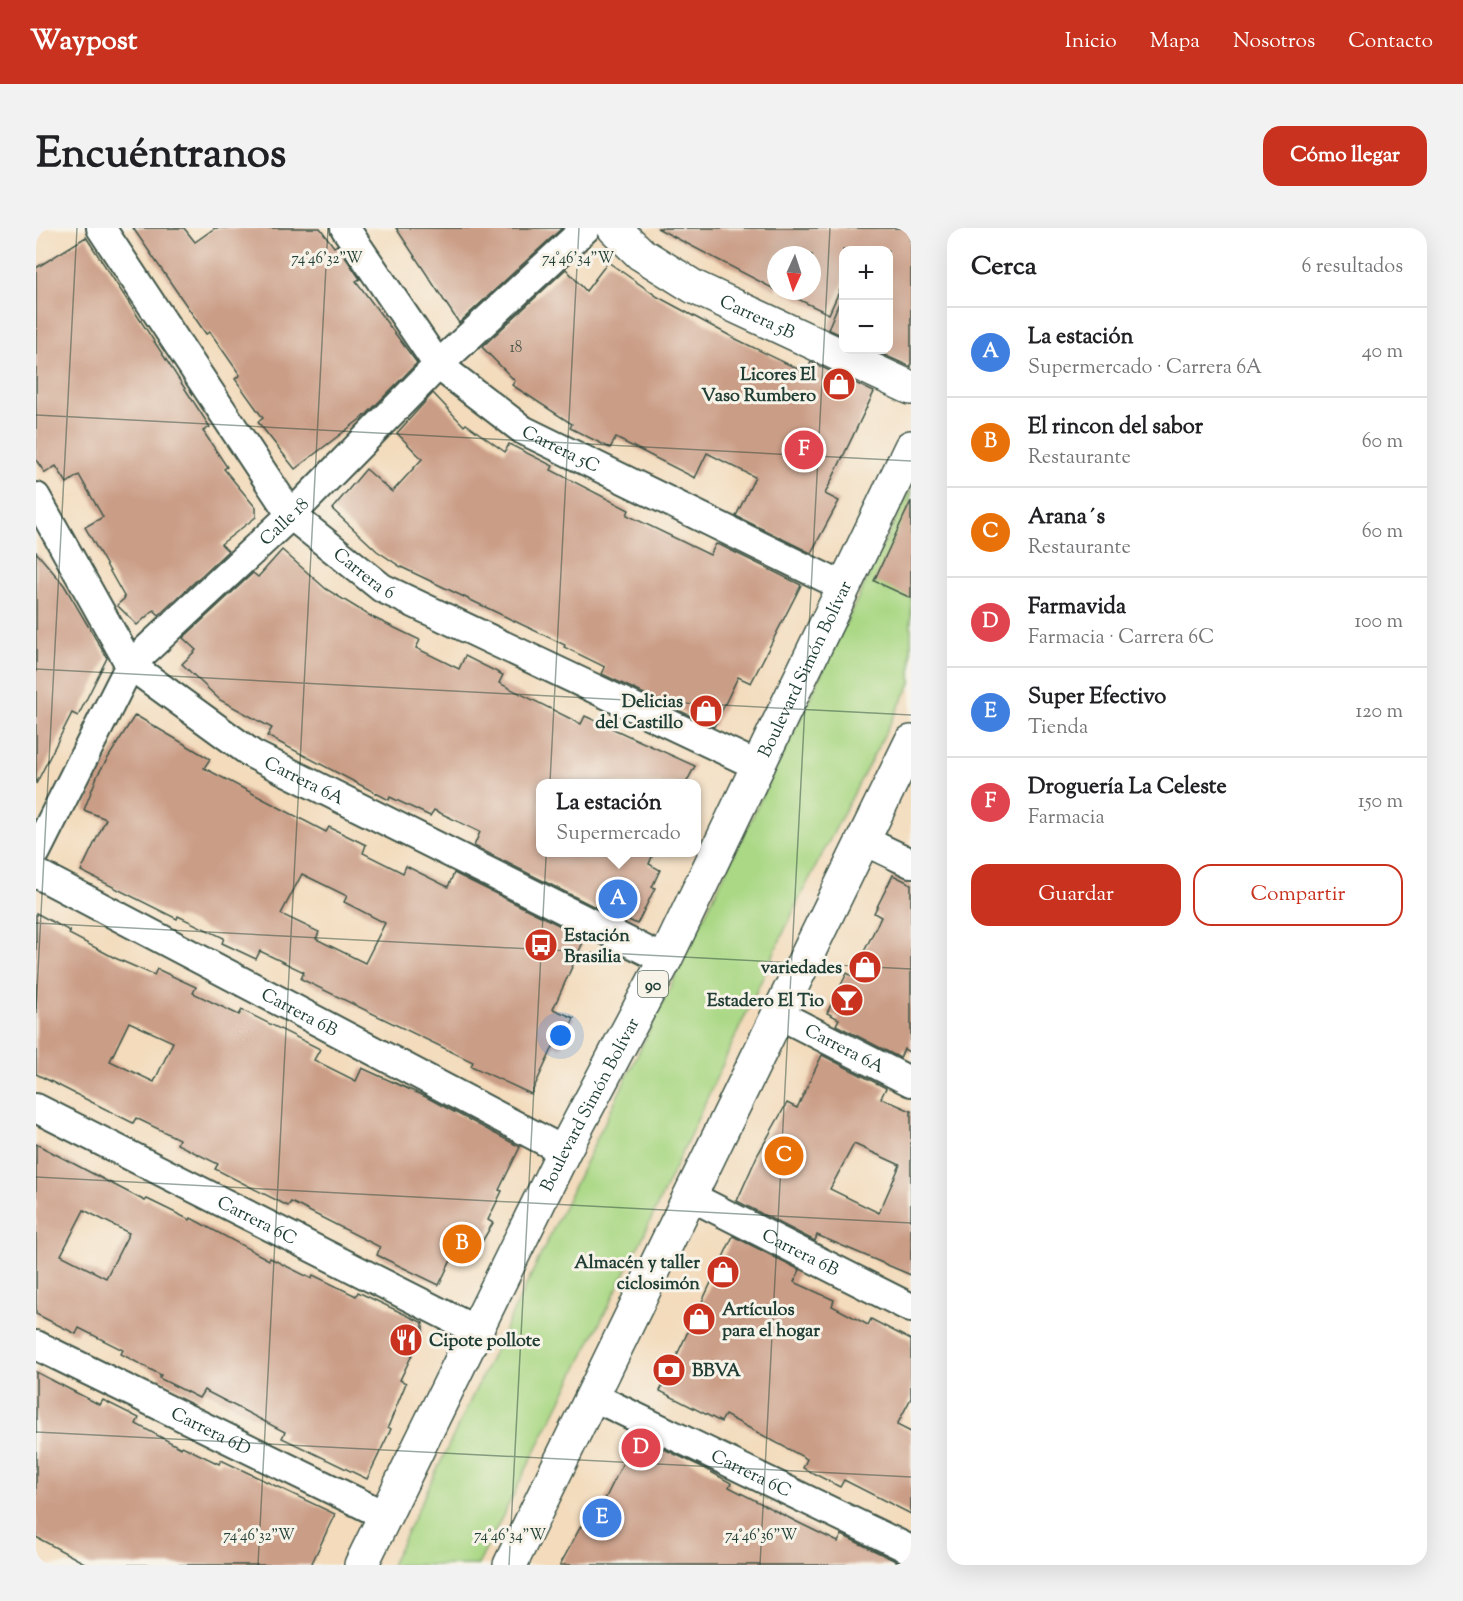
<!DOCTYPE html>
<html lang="es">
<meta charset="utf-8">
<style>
body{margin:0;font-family:"Sorts Mill Goudy",serif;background:#f2f2f2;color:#202124}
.controls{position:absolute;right:18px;top:18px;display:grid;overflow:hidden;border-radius:12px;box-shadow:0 6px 24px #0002}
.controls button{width:54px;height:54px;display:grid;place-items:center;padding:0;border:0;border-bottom:2px solid #e0e0e0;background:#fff;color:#202124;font:30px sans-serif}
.compass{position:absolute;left:731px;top:18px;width:54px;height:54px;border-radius:50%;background:#fff;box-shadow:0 6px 24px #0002;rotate:183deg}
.you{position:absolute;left:525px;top:808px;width:21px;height:21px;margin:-15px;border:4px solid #fff;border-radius:50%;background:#1a73e8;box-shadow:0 0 0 9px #1a73e833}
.badge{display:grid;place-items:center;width:39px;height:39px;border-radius:50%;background:#c8321e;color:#fff;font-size:20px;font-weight:700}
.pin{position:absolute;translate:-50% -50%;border:3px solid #fff;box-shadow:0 2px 6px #0006}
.popup{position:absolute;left:500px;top:551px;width:165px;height:78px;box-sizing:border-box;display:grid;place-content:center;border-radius:12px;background:#fff;filter:drop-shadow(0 2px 4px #0005);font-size:20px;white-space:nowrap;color:#757577}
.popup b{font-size:22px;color:#202124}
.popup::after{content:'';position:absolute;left:50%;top:100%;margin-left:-12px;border:12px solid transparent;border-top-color:#fff}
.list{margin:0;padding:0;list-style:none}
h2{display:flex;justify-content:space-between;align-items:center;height:78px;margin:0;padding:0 24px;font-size:26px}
h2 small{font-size:20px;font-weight:400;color:#757577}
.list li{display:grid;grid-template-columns:39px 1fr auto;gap:18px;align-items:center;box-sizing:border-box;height:90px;padding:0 24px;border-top:2px solid #e0e0e0}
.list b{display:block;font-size:22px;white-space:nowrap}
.list p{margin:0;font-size:20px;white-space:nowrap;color:#757577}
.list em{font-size:20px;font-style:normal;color:#757577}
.actions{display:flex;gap:12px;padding:18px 24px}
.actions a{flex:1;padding:14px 0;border:2px solid #c8321e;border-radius:18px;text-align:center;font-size:21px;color:#c8321e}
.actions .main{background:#c8321e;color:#fff}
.map{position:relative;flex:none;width:875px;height:1337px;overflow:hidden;border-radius:18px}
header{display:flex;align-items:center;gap:36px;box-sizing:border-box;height:84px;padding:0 30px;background:#c8321e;color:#fff}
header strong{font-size:28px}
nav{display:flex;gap:33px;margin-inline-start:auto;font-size:21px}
.intro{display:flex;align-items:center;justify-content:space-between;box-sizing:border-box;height:144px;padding:0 36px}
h1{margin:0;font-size:42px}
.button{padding:15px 27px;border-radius:18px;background:#c8321e;color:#fff;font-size:21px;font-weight:700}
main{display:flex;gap:36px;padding:0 36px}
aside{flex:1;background:#fff;border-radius:18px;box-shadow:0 6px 24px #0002}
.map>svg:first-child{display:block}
.green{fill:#aad885;stroke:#648a5c;stroke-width:1.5}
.building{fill:#ca9d86;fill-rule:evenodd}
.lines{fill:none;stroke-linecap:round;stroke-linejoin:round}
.street-casing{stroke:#3f5548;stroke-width:32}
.secondary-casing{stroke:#3f5548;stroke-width:36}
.highway-casing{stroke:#3f5548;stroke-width:36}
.street{stroke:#fff;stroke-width:28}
.secondary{stroke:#fff;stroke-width:33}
.highway{stroke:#fff;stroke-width:33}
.ticks{fill:none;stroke:#1f3d34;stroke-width:1.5;stroke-opacity:0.45}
.labels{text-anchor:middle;stroke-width:6;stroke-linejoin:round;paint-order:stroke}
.number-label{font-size:15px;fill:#4a5548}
.shield{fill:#f7f3e8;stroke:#60746a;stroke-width:1.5}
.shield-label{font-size:16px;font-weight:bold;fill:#1f3d34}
.street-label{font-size:18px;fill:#1f3d34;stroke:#f7f3e8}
.poi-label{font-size:18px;font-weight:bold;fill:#1f3d34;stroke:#f7f3e8;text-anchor:end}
.ticks-label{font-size:15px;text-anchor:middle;fill:#1f3d34;stroke:#f7f3e8;stroke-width:6;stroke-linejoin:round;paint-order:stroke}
</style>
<header>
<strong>Waypost</strong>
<nav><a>Inicio</a><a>Mapa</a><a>Nosotros</a><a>Contacto</a></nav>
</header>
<div class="intro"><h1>Encuéntranos</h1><a class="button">Cómo llegar</a></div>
<main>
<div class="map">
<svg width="875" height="1337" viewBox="0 0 875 1337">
<rect width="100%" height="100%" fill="#f7f3e8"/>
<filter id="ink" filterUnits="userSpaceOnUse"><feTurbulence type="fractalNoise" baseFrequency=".0167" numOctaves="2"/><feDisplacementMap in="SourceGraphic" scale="12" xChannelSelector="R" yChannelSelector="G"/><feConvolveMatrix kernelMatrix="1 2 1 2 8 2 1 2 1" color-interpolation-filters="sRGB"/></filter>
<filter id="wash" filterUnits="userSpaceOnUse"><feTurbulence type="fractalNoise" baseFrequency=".008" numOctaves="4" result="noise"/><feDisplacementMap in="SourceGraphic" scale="24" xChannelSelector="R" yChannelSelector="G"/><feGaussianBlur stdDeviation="1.35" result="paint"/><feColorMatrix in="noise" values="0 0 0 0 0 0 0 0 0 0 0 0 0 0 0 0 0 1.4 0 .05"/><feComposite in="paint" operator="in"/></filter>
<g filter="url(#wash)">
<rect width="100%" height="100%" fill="#f3dbbc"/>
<!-- green -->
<polygon class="green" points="875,260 875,455 763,671 606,1011 442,1337 355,1337"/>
<g id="blocks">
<!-- building -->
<g class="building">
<polygon points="97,0 148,0 159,14 179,0 284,0 298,19 301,17 324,51 320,53 381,135 331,186 259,241 222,194 227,190 199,151 204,147 174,104 170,106"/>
<polygon points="360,0 526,0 423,95"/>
<polygon points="621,0 875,0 875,139 837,122 852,122 852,22 807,22 807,55 793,86 745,63 776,63 776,27 740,27 740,62"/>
<polygon points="50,9 174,199 167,203 191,239 188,241 220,280 220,289 185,316 192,323 123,387 118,382 101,397 81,377 89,370 49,299 67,289 43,247 31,255 20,238 9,245 0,232 0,40"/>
<polygon points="572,34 622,69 700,111 770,145 775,134 838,164 789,266 803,273 775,325 700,288 719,249 671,225 659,250 580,210 574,220 534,200 536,196 476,157 479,153 446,119 530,41 550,63"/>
<polygon points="807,65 807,108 792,101"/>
<polygon points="397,165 428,198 430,196 469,224 473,216 517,238 515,242 593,282 591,287 674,327 680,316 686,318 765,357 715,455 702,449 678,499 566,446 569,439 528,419 529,417 365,339 341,323 296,281 330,241 356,264 386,231 361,205"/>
<polygon points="875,273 875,370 838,353"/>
<polygon points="246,322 290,361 336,389 384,412 380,420 423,441 429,428 467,447 463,455 545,496 549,488 659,538 650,555 504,555 504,624 618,624 613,636 624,642 616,659 619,660 601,696 564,678 563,681 438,618 444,604 398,582 394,588 354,569 353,572 231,508 236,500 184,472 146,436 160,422 147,410 217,345 222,349"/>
<polygon points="0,324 28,357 71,430 42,488 36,485 0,556"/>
<path d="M 99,487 L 174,531 L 168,540 L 290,604 L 293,599 L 330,617 L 327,625 L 367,645 L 370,638 L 412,659 L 418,645 L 549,710 L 517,781 L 538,790 L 525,820 L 518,817 L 495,866 L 435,838 L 437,834 L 265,751 L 268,744 L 224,723 L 220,731 L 186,715 L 188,710 L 142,688 L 141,691 L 45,643 L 70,591 L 48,582 L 62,546 ZM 266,646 L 311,668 L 308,674 L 349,695 L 329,735 L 280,711 L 283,704 L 245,686 Z"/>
<polygon points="857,647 875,656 875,825 868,821 864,830 800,797 803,791 791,785 811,745 816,748 845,689 838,685"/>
<path d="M 0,685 L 34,703 L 33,706 L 79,730 L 118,747 L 121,741 L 160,759 L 157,765 L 203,787 L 206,782 L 284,821 L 278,832 L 320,853 L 326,840 L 390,869 L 484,919 L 463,962 L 466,963 L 452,992 L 457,995 L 437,1029 L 421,1020 L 403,1057 L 341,1027 L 344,1019 L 255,974 L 252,978 L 179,941 L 182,936 L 141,916 L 143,911 L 100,890 L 97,895 L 0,846 ZM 93,794 L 137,814 L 118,854 L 74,833 Z"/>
<path d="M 786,827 L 850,860 L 845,870 L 875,883 L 875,1047 L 781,1007 L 779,1013 L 701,973 L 721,928 L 751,875 L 761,880 ZM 818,916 L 864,937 L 843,985 L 794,961 Z"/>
<path d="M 0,916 L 109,973 L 111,971 L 154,992 L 155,990 L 233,1032 L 234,1030 L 276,1051 L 277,1047 L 320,1068 L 322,1064 L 387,1095 L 387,1104 L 364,1152 L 370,1155 L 352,1199 L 355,1201 L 331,1251 L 246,1210 L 249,1204 L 168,1162 L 163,1170 L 123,1150 L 125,1147 L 85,1126 L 87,1122 L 43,1100 L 40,1106 L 0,1086 ZM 48,982 L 93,1005 L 70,1050 L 25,1027 Z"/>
<polygon points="697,1008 764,1042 758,1054 798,1072 796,1078 832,1097 835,1091 875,1112 875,1170 861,1197 875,1204 875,1286 808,1252 804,1259 767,1240 771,1231 689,1187 685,1194 624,1163"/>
<polygon points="0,1144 64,1177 67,1172 103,1190 100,1196 145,1220 146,1218 183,1236 185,1232 299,1286 275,1337 52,1337 0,1309"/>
<polygon points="600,1208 664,1238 695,1255 693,1259 761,1294 802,1314 806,1307 868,1337 524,1337 545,1298 554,1302"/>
</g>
</g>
</g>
<g filter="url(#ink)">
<use href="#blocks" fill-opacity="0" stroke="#3f5548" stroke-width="1.5"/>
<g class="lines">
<!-- street casing -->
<g class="street-casing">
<g id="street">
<path id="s1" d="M 65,0 L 255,287 L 346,360 L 722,538"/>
<path id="s2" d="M 309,0 L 402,137 L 487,202 L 808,359"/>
<path id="s3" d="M 0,269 L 94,437 L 216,526 L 629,732"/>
<polyline points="827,612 875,635"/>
<path id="s4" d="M 0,624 L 94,437 L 255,287 L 402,137 L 550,0"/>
<path id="s5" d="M 0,645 L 528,923"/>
<path id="s6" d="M 742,786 L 875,854"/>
<path id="s7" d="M 0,880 L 441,1103"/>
<path id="s8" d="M 654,968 L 875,1080"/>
<path id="s9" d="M 0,1117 L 350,1288"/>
<path id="s10" d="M 556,1168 L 875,1322"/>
</g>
</g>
<!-- secondary casing -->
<g class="secondary-casing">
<g id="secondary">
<path id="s11" d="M 578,0 L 605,26 L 658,59 L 875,160"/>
</g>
</g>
<!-- highway casing -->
<g class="highway-casing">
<g id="highway">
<path id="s12" d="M 325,1337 L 528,923 L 629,732 L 875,219"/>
<polyline points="474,1337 875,514"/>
</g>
</g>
<!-- street -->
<use href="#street" class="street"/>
<!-- secondary -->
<use href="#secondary" class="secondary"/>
<!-- highway -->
<use href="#highway" class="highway"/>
</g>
</g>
<!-- ticks -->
<path class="ticks" d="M 0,187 L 875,233M 0,441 L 875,487M 0,695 L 875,741M 0,781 L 41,0M 0,949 L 875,995M 0,1204 L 875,1249M 222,1337 L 292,0M 473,1337 L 543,0M 724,1337 L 794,0"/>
<!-- icons -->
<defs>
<g id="shop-disc" transform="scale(1.725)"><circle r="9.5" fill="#c8321e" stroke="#f7f3e8"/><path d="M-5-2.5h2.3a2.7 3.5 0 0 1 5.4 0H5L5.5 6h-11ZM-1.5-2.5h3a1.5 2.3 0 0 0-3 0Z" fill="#fff"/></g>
<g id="bus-disc" transform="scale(1.725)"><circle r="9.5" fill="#c8321e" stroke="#f7f3e8"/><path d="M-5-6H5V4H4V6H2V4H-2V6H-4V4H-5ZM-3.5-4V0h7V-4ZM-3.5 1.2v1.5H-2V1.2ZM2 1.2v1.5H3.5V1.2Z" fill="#fff"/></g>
<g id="bar-disc" transform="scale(1.725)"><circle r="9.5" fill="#c8321e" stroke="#f7f3e8"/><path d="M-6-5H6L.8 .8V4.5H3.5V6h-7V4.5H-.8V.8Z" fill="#fff"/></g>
<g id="restaurant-disc" transform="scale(1.725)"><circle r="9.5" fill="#c8321e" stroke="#f7f3e8"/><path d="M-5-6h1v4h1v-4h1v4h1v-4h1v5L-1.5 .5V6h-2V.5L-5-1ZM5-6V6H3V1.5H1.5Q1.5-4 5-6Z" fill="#fff"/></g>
<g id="bank-disc" transform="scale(1.725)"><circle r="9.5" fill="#c8321e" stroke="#f7f3e8"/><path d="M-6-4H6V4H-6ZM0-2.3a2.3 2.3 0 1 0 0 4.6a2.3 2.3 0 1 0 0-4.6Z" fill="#fff"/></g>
</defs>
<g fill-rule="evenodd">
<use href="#shop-disc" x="803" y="156"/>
<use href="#shop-disc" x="670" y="483"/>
<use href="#bus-disc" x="505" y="717"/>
<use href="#shop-disc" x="829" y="739"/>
<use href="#bar-disc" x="811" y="772"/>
<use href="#shop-disc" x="687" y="1044"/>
<use href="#shop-disc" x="663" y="1091"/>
<use href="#restaurant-disc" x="370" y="1112"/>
<use href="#bank-disc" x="633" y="1142"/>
</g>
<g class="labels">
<!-- number labels -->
<g class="number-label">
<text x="480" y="124">18</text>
</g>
<!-- shield labels -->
<rect class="shield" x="602" y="743" width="30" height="26" rx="4.5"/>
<g class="shield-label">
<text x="617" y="762">90</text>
</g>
<!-- street labels -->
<g class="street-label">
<text dy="6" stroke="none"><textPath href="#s11" startOffset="170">Carrera 5B</textPath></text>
<text dy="6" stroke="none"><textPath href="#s2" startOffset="315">Carrera 5C</textPath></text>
<text dy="6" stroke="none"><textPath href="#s4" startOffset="420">Calle 18</textPath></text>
<text dy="6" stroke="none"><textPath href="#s1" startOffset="438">Carrera 6</textPath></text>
<text dy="6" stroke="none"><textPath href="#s12" startOffset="1000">Boulevard Simón Bolívar</textPath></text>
<text dy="6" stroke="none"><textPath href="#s3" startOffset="402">Carrera 6A</textPath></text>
<text dy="6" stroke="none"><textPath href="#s5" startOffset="298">Carrera 6B</textPath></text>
<text dy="6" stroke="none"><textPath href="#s6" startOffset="75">Carrera 6A</textPath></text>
<text dy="6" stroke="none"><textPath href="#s12" startOffset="514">Boulevard Simón Bolívar</textPath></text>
<text dy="6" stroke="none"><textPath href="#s7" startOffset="248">Carrera 6C</textPath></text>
<text dy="6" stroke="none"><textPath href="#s8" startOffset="124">Carrera 6B</textPath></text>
<text dy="6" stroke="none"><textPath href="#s9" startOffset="195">Carrera 6D</textPath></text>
<text dy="6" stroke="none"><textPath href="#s10" startOffset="177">Carrera 6C</textPath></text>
</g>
<!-- poi labels -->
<g class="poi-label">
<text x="780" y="152">Licores El<tspan x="780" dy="21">Vaso Rumbero</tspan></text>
<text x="647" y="479">Delicias<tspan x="647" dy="21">del Castillo</tspan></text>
<text x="528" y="713" text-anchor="start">Estación<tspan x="528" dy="21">Brasilia</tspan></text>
<text x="806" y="745">variedades</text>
<text x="788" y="778">Estadero El Tio</text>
<text x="664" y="1040">Almacén y taller<tspan x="664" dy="21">ciclosimón</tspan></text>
<text x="686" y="1087" text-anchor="start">Artículos<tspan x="686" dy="21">para el hogar</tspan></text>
<text x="393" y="1118" text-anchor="start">Cipote pollote</text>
<text x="656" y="1148" text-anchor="start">BBVA</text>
</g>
</g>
<g class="ticks-label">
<text x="291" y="35">74°46'32"W</text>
<text x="542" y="35">74°46'34"W</text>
<text x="223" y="1312">74°46'32"W</text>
<text x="474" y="1312">74°46'34"W</text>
<text x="725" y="1312">74°46'36"W</text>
</g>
</svg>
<div class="controls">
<button>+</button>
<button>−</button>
</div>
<svg class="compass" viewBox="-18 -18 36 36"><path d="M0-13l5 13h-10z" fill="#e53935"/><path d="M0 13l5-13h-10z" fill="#757577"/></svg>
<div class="you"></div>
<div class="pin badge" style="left:582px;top:671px;background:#3f7fe0">A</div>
<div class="popup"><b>La estación</b>Supermercado</div>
<div class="pin badge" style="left:426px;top:1016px;background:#e8710a">B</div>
<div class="pin badge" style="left:748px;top:928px;background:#e8710a">C</div>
<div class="pin badge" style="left:605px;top:1220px;background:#e0444e">D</div>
<div class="pin badge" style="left:566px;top:1290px;background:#3f7fe0">E</div>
<div class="pin badge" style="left:768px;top:222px;background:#e0444e">F</div>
</div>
<aside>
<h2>Cerca<small>6 resultados</small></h2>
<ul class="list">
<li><span class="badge" style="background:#3f7fe0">A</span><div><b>La estación</b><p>Supermercado · Carrera 6A</p></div><em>40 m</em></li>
<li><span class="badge" style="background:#e8710a">B</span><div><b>El rincon del sabor</b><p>Restaurante</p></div><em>60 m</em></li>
<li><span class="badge" style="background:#e8710a">C</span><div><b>Arana´s</b><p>Restaurante</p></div><em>60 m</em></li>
<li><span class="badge" style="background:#e0444e">D</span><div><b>Farmavida</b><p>Farmacia · Carrera 6C</p></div><em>100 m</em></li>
<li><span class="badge" style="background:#3f7fe0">E</span><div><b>Super Efectivo</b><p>Tienda</p></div><em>120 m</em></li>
<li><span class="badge" style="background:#e0444e">F</span><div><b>Droguería La Celeste</b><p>Farmacia</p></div><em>150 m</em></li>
</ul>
<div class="actions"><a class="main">Guardar</a><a>Compartir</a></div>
</aside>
</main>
